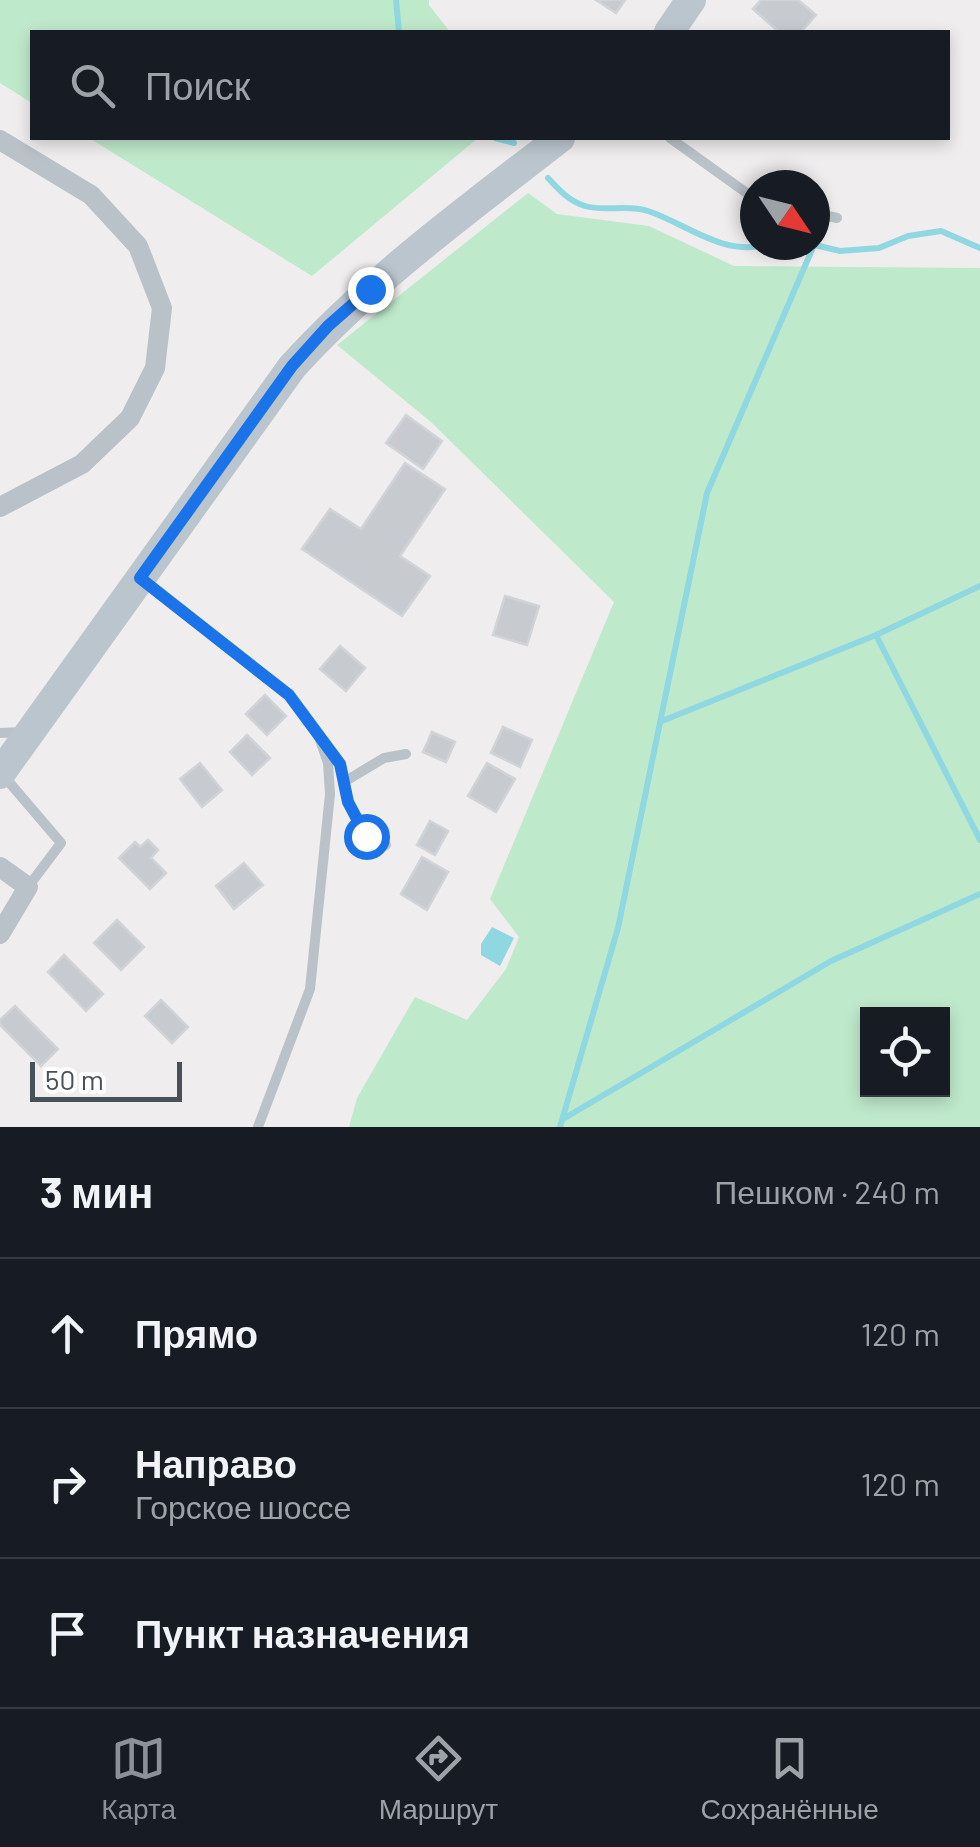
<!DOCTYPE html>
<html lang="ru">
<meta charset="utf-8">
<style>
body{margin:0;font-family:Barlow,sans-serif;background:#242831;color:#f1f3f6}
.controls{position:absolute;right:30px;bottom:30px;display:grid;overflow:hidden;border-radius:0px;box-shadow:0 5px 15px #0003}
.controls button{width:90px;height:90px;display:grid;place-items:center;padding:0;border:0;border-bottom:2px solid #363941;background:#171b24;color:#f1f3f6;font:50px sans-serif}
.compass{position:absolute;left:740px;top:170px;width:90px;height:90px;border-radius:50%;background:#171b24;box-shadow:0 5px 15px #0003;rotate:125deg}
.scale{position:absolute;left:30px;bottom:25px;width:152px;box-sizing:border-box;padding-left:10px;border:5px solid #475158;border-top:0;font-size:28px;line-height:35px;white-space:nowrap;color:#475158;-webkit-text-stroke:8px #fff;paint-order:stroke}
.stop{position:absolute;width:30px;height:30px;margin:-22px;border:8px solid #1a73e8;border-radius:50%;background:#fff}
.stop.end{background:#1a73e8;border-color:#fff;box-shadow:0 2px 10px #0008}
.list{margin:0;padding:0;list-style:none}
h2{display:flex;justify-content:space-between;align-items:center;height:130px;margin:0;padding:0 40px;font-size:42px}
h2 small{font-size:32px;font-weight:400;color:#9ea1a6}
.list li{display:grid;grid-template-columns:65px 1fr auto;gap:30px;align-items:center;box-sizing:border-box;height:150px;padding:0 40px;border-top:2px solid #363941}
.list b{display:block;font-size:38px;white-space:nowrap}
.list p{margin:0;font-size:32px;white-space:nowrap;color:#9ea1a6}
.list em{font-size:32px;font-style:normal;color:#9ea1a6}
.icon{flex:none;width:55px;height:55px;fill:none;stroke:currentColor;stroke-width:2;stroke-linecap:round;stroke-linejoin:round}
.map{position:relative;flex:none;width:980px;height:1127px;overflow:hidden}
.search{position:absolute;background:#171b24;box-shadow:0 5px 15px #0003;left:30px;right:30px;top:30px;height:110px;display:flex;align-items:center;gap:25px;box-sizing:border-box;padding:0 35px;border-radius:0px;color:#9ea1a6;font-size:38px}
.sheet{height:580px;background:#171b24}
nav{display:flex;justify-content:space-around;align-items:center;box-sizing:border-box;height:140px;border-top:2px solid #363941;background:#171b24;font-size:28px;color:#9ea1a6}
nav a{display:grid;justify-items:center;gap:5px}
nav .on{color:#8c9099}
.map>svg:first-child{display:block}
.green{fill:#bfe9cb;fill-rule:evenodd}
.water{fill:#90d8e1}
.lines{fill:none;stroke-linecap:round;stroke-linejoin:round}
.stream{stroke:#90d8e1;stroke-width:6}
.building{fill:#c7cacf;stroke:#d1d4d7;stroke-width:2.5}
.lane{stroke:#b9c2c8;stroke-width:10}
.street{stroke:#b9c2c8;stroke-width:20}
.secondary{stroke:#bac5cd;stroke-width:30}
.route{stroke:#1a73e8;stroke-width:12}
</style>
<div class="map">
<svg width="980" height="1127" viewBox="0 0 980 1127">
<rect width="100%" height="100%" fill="#efeded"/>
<!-- green -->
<g class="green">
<polygon points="0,0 429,0 429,5 450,32 32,32 32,103 0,83"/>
<polygon points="89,138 478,138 312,276"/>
<path d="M 528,193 L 557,214 L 649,226 L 734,266 L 980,268 L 980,1127 L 349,1127 L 357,1098 L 415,997 L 467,1020 L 506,969 L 519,937 L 490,899 L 614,602 L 431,422 L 337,345 ZM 942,1014 L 942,1090 L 868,1090 L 868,1014 Z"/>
</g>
<!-- water -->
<polygon class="water" points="492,927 514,938 500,966 481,955 481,944"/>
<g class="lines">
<!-- stream -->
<g class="stream">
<polyline points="396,0 399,32"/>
<polyline points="495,138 514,143"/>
<path d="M 548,178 C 559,190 569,201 585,206 C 605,212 627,204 648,211 C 687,224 722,256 766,245"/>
<polyline points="815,245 840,251 879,248 908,236 941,231 980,248"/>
<polyline points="876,635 980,840"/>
<polyline points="662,721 876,635 980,586"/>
<polyline points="563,1119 831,961 980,894"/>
<polyline points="560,1127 618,928 707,493 814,245"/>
</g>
</g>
<!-- building -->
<g class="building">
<polygon points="596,0 625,0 616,13"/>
<polygon points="761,0 798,0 816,15 801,32 779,32 753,9"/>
<polygon points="406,415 442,441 423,469 386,443"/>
<polygon points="405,463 445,489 400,556 430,576 402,616 302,549 330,509 361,529"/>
<polygon points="505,596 539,606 527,645 493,635"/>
<polygon points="340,646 365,668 346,691 320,669"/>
<polygon points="265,695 286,716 267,735 246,714"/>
<polygon points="503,727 532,740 520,767 491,753"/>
<polygon points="432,732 455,742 446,762 423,752"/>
<polygon points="247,735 270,758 252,775 230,752"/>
<polygon points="200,763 222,790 202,807 180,779"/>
<polygon points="487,763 515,779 496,812 468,796"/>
<polygon points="430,821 448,831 435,855 417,845"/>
<polygon points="148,840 158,850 151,858 166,873 150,889 119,858 135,842 140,847"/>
<polygon points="422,857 448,872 427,910 401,894"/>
<polygon points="244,863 263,885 234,909 216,886"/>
<polygon points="117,920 144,947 121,970 94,943"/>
<polygon points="64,955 103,994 86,1011 48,972"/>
<polygon points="161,1000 188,1027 172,1043 145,1016"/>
<polygon points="15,1006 58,1049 41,1066 0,1025 0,1020"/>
</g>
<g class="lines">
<!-- lane -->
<g class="lane">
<polyline points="670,138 755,199"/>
<polyline points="815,213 837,218"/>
<polyline points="141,579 289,695 341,764 348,801 366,836 386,845"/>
<polyline points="0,733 22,732"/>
<polyline points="3,775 61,843 28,887"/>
<polyline points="344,782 384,758 406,754"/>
<polyline points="258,1127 310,989 330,794 328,763 318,734"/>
</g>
<!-- street -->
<g class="street">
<polyline points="0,140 91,195 138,246 162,308 155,368 130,418 82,464 0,507"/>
<polyline points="0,867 28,887 0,934"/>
</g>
<!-- secondary -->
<g class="secondary">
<polyline points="669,32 691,0"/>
<path d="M 0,774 L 292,367 C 372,279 467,210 560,138"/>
</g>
</g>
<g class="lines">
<!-- route -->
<polyline class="route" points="366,836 348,802 340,764 289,695 140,578 292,366 328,326 370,289"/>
</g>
</svg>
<div class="controls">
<button><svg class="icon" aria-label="locate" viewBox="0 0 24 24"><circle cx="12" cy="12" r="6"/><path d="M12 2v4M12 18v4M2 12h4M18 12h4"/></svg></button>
</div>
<svg class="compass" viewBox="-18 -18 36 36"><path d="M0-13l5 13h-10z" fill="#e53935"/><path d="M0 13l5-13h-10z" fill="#9ea1a6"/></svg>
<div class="scale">50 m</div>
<div class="stop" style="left:366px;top:836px"></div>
<div class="stop end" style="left:370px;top:289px"></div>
<div class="search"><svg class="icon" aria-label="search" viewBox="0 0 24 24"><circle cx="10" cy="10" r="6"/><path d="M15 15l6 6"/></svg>Поиск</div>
</div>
<section class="sheet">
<h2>3 мин<small>Пешком · 240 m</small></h2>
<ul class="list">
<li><svg class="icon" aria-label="ahead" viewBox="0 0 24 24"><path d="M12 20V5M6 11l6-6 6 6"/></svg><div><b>Прямо</b></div><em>120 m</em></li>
<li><svg class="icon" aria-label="right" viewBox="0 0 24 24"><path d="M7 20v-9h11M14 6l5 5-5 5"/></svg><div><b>Направо</b><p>Горское шоссе</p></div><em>120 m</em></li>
<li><svg class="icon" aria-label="arrive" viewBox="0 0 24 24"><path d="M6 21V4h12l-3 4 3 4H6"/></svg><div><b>Пункт назначения</b></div></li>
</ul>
</section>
<nav>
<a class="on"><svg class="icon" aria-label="map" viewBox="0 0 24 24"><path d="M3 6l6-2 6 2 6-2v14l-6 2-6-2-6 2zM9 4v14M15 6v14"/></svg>Карта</a>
<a><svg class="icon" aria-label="directions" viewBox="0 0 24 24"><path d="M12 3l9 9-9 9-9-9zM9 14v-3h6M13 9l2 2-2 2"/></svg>Маршрут</a>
<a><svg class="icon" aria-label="saved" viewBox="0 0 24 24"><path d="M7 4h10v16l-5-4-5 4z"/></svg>Сохранённые</a>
</nav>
